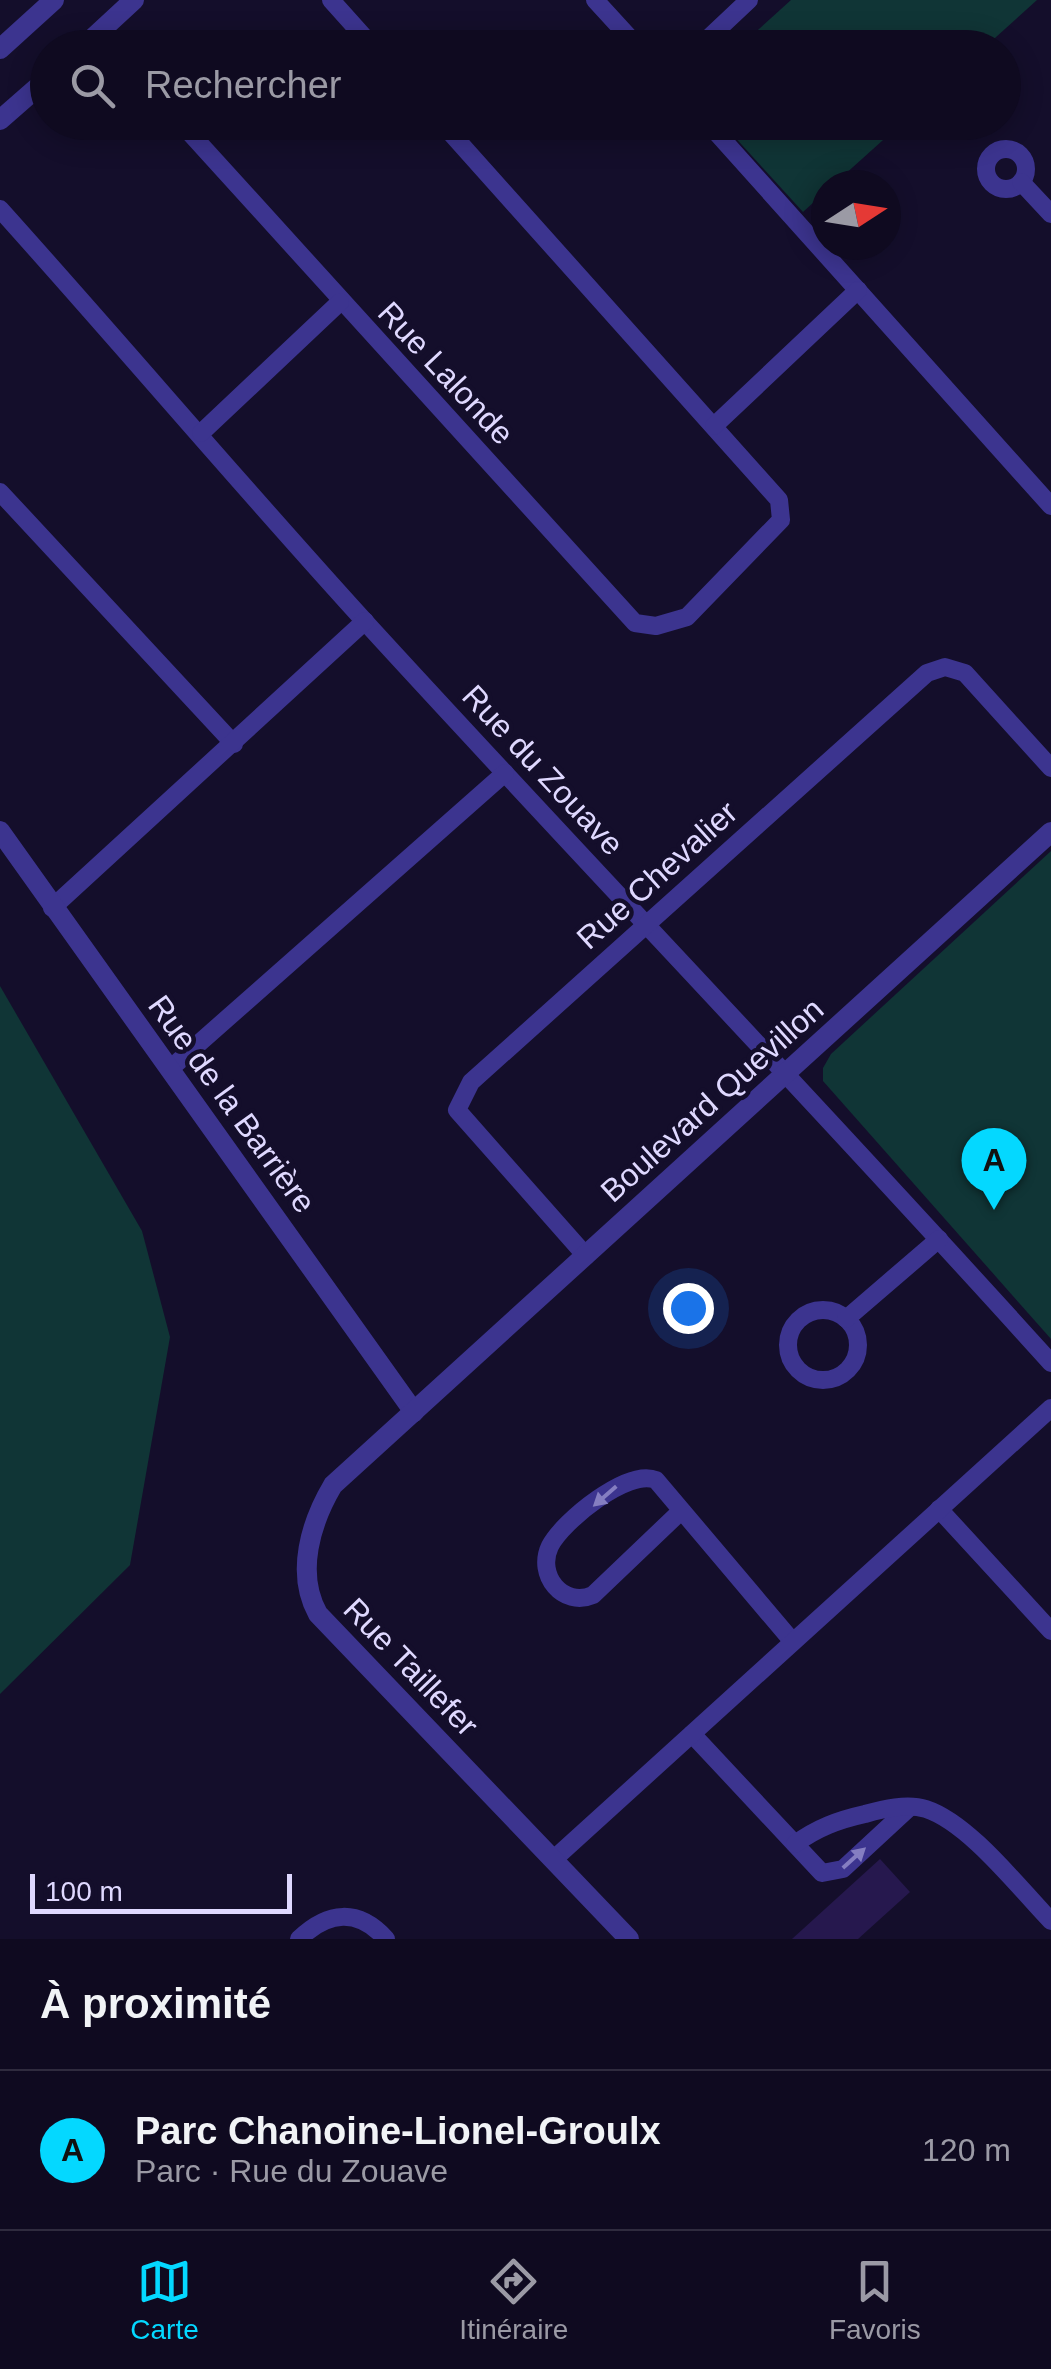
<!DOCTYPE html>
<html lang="fr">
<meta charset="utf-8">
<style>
body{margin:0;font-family:Arial,sans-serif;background:#1d182d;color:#f1f3f6}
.compass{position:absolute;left:811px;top:170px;width:90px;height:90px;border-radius:50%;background:#0f0a20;box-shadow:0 5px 25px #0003;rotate:78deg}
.scale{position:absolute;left:30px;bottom:25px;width:262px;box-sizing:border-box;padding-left:10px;border:5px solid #dfd8ff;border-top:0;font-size:28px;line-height:35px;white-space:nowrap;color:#dfd8ff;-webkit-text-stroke:8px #140e2b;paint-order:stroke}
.you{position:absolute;left:688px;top:1308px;width:35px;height:35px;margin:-25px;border:8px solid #fff;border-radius:50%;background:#1a73e8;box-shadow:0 0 0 15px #1a73e833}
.badge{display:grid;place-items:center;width:65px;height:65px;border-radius:50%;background:#04d8ff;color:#111;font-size:32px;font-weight:700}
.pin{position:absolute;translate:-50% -82px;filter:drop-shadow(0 2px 5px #0008)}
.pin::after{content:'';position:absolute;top:52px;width:35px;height:30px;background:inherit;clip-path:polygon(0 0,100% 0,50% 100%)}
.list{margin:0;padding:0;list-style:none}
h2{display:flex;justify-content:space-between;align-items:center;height:130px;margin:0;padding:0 40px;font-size:42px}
h2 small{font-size:32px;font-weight:400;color:#9b9aa5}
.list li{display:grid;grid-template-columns:65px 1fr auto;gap:30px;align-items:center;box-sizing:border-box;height:160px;padding:0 40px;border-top:2px solid #2f2b3e}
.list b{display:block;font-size:38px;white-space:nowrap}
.list p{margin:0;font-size:32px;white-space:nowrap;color:#9b9aa5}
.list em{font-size:32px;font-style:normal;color:#9b9aa5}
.icon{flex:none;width:55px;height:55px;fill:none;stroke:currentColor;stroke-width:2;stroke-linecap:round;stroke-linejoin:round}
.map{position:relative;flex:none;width:1051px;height:1939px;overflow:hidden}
.search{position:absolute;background:#0f0a20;box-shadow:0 5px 25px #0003;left:30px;right:30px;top:30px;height:110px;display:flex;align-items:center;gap:25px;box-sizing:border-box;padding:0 35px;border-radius:55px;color:#9b9aa5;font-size:38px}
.sheet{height:290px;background:#0f0a20}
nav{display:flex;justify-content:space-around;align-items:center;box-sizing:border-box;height:140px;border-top:2px solid #2f2b3e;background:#0f0a20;font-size:28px;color:#9b9aa5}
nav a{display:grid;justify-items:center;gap:5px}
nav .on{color:#04d8ff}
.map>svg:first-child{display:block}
.green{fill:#103536}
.building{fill:#26184e}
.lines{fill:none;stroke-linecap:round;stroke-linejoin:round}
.minor{stroke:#3c348f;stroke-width:18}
.tertiary{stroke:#3c348f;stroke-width:20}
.oneway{fill:#857ec1}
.labels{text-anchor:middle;stroke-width:9;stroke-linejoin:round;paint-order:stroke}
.street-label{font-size:32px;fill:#dfd8ff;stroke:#140e2b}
</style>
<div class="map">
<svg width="1051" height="1939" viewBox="0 0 1051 1939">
<rect width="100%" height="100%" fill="#140e2b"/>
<!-- green -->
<g class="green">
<polygon points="791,0 1037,0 985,47 739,47"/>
<polygon points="722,123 902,123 833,185 826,185 826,191 803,212"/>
<polygon points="1051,851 1051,1339 823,1081 823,1068 831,1054"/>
<polygon points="0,986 142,1231 170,1337 130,1565 0,1694"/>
</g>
<!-- building -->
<polygon class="building" points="880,1859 910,1892 858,1939 792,1939"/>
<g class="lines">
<!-- minor -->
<g class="minor">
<polyline points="331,0 374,48"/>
<polyline points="595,0 639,48"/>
<polyline points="99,32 113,48"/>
<polyline points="698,48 749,0"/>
<polyline points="180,122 635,623 656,626 687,617 781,520 779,500 441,122"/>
<polyline points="707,122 1051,506"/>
<circle cx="1006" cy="169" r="20"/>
<polyline points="1021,182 1051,214"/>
<path d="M 0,209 C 124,347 244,489 369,626 C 595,873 827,1114 1051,1363"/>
<polyline points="714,426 858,290"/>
<polyline points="201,433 340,302"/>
<polyline points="0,492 234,744"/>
<polyline points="52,908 365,621"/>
<polyline points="171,1068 505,773"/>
<polyline points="586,1256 457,1110 471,1082 927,673 945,667 965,673 1051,768"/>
<circle cx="823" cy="1345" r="35"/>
<polyline points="846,1319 939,1239"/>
<polyline points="939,1509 1051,1631"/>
<path d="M 681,1511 L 593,1595 C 563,1608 536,1575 550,1546 C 563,1521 628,1468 656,1480 L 793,1642"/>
<polyline points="692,1734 822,1873 843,1869 910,1807"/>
<path d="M 795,1844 C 817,1828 838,1820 865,1814 C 883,1809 907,1803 926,1809 C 969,1823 1019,1888 1051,1921"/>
<polyline points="554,1859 1051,1408"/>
<path d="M 299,1939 C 328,1911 358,1908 386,1939"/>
</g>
<!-- tertiary -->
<g class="tertiary">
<polyline points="82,48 134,0"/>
<polyline points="0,49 54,0"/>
<polyline points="0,120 48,78"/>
<polyline points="0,831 414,1412"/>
<path d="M 629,1939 L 318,1614 C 295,1573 311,1522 333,1485 L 1051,832"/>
</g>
</g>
<!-- one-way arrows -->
<defs><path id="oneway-solid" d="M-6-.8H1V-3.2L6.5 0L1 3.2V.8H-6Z" transform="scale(2.5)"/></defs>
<g class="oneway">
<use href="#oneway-solid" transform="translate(605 1496) rotate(139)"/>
<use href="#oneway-solid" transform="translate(854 1858) rotate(-42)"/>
</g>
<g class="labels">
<!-- street labels -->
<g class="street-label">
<text transform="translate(446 373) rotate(47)" y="11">Rue Lalonde</text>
<text transform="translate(543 770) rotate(47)" y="11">Rue du Zouave</text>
<text transform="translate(657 875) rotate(-42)" y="11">Rue Chevalier</text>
<text transform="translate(712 1100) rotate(-42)" y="11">Boulevard Quevillon</text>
<text transform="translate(232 1104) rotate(54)" y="11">Rue de la Barrière</text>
<text transform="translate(411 1667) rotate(46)" y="11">Rue Taillefer</text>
</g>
</g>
</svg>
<svg class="compass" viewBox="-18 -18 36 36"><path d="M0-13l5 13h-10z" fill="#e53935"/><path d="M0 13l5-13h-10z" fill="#9b9aa5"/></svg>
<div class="scale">100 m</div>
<div class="you"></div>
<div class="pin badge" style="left:994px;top:1210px">A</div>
<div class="search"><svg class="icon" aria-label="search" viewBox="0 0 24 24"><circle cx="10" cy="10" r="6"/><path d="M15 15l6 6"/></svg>Rechercher</div>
</div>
<section class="sheet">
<h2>À proximité<small></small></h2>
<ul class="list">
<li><span class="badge">A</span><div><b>Parc Chanoine-Lionel-Groulx</b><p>Parc · Rue du Zouave</p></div><em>120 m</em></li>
</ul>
</section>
<nav>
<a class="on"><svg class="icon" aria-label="map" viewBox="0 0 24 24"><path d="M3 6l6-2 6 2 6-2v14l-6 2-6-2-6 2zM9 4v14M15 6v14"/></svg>Carte</a>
<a><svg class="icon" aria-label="directions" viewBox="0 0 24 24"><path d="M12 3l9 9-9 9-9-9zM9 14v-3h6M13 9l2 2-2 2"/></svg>Itinéraire</a>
<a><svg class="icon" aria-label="saved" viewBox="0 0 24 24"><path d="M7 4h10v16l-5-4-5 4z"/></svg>Favoris</a>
</nav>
